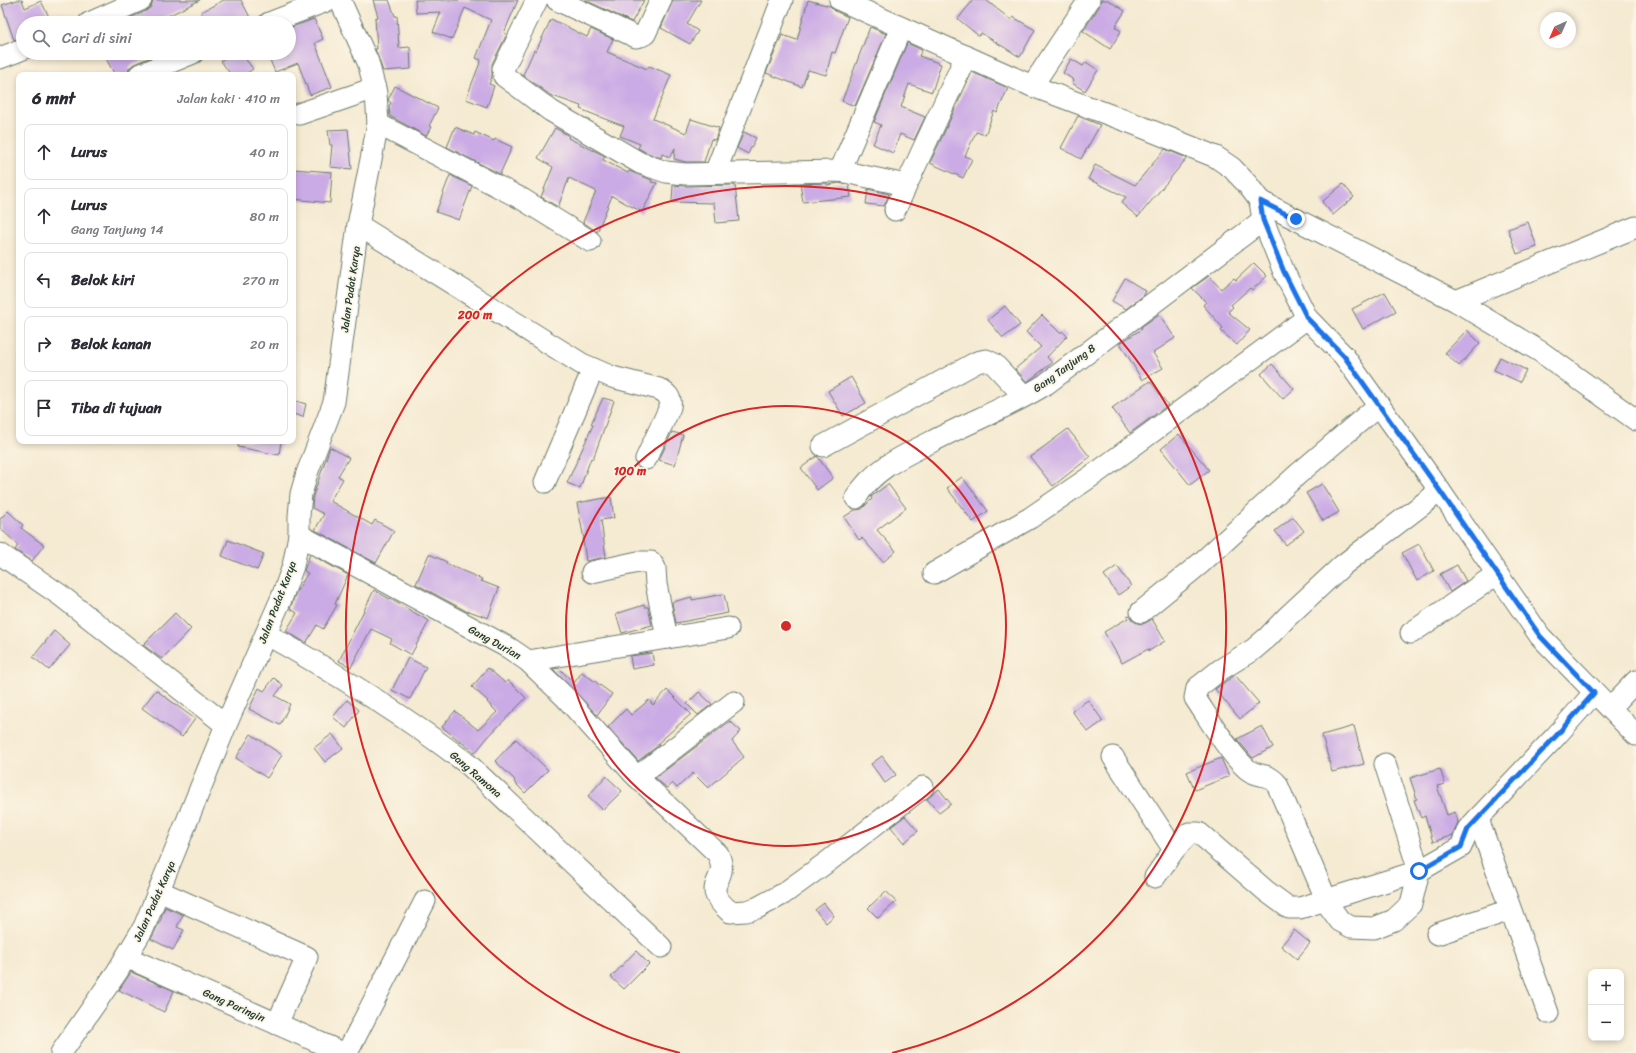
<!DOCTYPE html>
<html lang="id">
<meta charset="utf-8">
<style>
body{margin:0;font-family:Sriracha,sans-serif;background:#f7f7f7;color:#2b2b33}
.controls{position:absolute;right:12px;bottom:12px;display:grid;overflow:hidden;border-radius:8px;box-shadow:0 2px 6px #0003}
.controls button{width:36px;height:36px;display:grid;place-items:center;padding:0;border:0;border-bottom:1px solid #e1e1e2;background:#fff;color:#2b2b33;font:20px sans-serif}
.compass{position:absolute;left:1540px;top:12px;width:36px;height:36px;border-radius:50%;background:#fff;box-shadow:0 2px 6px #0003;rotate:225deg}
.stop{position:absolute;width:12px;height:12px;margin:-9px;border:3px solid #1a73e8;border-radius:50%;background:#fff}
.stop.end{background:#1a73e8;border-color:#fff;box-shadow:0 1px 4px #0008}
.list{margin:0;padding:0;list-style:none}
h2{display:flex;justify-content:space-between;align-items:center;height:52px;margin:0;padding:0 16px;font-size:17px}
h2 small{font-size:13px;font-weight:400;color:#7c7c81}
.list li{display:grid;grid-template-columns:26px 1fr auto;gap:12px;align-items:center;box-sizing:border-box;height:56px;margin:0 8px 8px;padding:0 8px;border:1px solid #e1e1e2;border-radius:8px}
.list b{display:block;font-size:15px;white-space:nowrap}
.list p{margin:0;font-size:13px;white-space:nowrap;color:#7c7c81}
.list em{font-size:13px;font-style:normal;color:#7c7c81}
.icon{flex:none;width:22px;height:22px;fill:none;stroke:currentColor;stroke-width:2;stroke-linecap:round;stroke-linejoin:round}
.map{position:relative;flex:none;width:1636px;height:1053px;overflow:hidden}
.search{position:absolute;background:#fff;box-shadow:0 2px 6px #0003;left:16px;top:16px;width:280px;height:44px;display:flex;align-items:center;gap:10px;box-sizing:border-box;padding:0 14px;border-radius:22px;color:#7c7c81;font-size:15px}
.panel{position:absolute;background:#fff;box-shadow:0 2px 6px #0003;left:16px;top:72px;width:280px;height:372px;border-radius:8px}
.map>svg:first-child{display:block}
.building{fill:#cbabe5}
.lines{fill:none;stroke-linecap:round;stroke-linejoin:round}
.minor-casing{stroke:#6a7a6b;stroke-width:23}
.minor{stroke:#fff;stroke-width:21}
.route{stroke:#1a73e8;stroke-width:5}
.ring{fill:none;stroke:#d62828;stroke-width:2}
.labels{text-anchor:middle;stroke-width:3.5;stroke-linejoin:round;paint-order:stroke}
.street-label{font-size:11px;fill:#1f3d34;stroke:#fcf5e5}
.centre{fill:#d62828;stroke:#fcf5e5;stroke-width:2}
.ring-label{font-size:12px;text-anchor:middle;font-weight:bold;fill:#d62828;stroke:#fcf5e5;stroke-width:3.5;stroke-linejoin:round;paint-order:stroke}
</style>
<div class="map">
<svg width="1636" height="1053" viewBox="0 0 1636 1053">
<rect width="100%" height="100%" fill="#fcf5e5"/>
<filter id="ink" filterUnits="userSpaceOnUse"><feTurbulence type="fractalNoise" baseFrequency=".025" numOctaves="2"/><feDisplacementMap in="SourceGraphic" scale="8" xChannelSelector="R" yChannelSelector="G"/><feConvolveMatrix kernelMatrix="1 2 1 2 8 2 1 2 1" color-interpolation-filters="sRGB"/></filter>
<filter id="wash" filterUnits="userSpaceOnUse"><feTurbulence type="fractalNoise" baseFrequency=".012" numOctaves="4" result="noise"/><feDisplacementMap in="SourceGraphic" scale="16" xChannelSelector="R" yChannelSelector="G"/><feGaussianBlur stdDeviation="0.9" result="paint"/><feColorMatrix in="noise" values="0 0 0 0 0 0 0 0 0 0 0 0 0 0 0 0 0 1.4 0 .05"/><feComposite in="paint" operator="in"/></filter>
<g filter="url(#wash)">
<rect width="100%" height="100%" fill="#f5ead2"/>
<g id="blocks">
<!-- building -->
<g class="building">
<polygon points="17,0 22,0 25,8 41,1 52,23 23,23 23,37 14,40 2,5"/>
<polygon points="153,0 200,0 154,23 119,23 146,11 151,7"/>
<polygon points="224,0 241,0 253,23 207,23 201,12"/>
<polygon points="373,0 389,0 395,16 397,16 399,48 410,47 411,69 383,71 375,49 377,49 375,18 378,17"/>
<polygon points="415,0 518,0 504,33 507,34 492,64 492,77 489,84 494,86 487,107 466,99 481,60 476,58 491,20 465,8 452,39 433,32 441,12 416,13"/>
<polygon points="585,0 644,0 632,22"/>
<polygon points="673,0 701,0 687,24 698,31 690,44 661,28"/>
<polygon points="808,0 830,6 835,11 848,17 835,53 832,52 826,75 808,70 802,87 766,73 782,35 797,40"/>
<polygon points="973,0 986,0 1011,20 1013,17 1035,30 1020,57 981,33 979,36 958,19"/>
<polygon points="1101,0 1108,0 1125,11 1115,27 1121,31 1110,49 1083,31 1099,7"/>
<polygon points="314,19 323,39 315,43 332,87 310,95 298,63 275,72 267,53 289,53 289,28"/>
<polygon points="551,19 587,37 591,29 613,39 607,52 647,69 649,66 671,75 653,119 686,133 691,119 719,128 715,140 711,139 704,162 686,162 674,159 675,148 670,157 662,154 661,158 645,152 638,148 640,144 620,136 624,126 605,119 580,109 581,106 550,95 523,75 534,50 536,51"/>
<polygon points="870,27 886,34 855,106 842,101"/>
<polygon points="907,43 922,50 919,56 941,64 932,92 909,84 901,107 925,117 914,140 900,134 893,153 873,144 881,125 874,122"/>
<polygon points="103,53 161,53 134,64 129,68 127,75 115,75"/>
<polygon points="232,53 241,53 253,69 244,75 231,75 221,61"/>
<polygon points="1071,59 1083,66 1086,62 1098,70 1085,91 1072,83 1074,80 1063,73"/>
<polygon points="972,72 1008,88 997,113 994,111 985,135 976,132 965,156 972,159 963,178 930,163"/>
<polygon points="395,86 438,108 429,126 431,127 426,136 390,116 389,106 391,103 388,100"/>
<polygon points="1078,116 1100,125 1081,159 1061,148"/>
<polygon points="455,127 474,135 475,132 494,141 495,139 512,147 500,174 447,147"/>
<polygon points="555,128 569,136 568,138 605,156 603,160 628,173 629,171 652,180 651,182 657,183 642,212 612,196 597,232 583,222 596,191 569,178 558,207 541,197 553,167 538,158"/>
<polygon points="348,129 352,169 330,167 332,145 330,145 328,130"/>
<polygon points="744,132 756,138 748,154 737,148"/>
<polygon points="1165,149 1187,158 1138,217 1121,203 1126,197 1088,179 1095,165 1135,185"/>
<polygon points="293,169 332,172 330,203 293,199"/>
<polygon points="450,175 472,186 459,220 436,212"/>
<polygon points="827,183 827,185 839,183 849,185 851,197 803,202 800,184"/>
<polygon points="1343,184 1354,197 1333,215 1322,202"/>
<polygon points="673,185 685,186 735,185 739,221 716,223 714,203 672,202"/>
<polygon points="868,189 889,194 884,206 866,204"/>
<polygon points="1528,222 1537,247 1517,254 1508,229"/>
<polygon points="1254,263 1267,276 1252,290 1250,288 1231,305 1233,307 1228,312 1250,330 1237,345 1221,331 1223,328 1203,305 1206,302 1192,288 1209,276 1221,289 1234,278 1236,280"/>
<polygon points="1125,278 1146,291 1144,295 1126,309 1112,301"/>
<polygon points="1385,292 1396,311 1363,329 1352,309"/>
<polygon points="1005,306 1020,325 1003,338 988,320"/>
<polygon points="1159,314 1175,338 1153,353 1163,368 1142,380 1120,343 1142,329 1141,327"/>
<polygon points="1042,315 1060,333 1062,331 1067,336 1047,357 1052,363 1027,382 1015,369 1041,347 1026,332"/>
<polygon points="1467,330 1480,343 1459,366 1445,353"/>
<polygon points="1500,357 1526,370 1520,382 1494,370"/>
<polygon points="1272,364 1294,389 1283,399 1261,374"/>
<polygon points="851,377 866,403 843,416 828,391"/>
<polygon points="1150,381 1168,405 1130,433 1112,408"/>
<polygon points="603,398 614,401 593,459 591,458 580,488 567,483 593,425 591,424"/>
<polygon points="293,400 306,404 303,417 293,414"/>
<polygon points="1068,429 1090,457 1053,486 1030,457"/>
<polygon points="672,432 683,435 675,465 659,460"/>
<polygon points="1179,434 1209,470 1190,485 1161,449"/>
<polygon points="238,441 281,441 279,455 238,447"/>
<polygon points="330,447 349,458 338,476 343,479 330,501 372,525 375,520 394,531 376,563 315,530 324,514 312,508 313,496"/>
<polygon points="817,456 833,478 817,490 801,468"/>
<polygon points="962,477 988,511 973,522 947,488"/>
<polygon points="888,484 906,508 877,530 896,551 883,562 862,538 859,540 844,517 855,510 862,509 872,499 871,497"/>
<polygon points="1322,484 1339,512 1323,521 1306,493"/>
<polygon points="611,497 614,518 601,520 606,557 586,561 583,539 584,539 577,503"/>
<polygon points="8,511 23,525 21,528 44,545 32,561 15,550 18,545 0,528 0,519"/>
<polygon points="1293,517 1304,531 1286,545 1275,531"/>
<polygon points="228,540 264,554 257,570 222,556"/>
<polygon points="1419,544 1434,571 1417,581 1402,553"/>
<polygon points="310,554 348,575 335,604 337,605 323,629 317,625 306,643 286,631 297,613 290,609 296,592 308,573 304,571"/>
<polygon points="429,554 447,562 446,564 482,579 481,581 499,588 488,618 469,611 468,612 416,584"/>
<polygon points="1457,565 1466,581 1450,592 1440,574"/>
<polygon points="1117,566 1131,586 1118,595 1104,575"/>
<polygon points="374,590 429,621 411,655 390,643 392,639 371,629 351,667 339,661"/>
<polygon points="724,594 728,613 676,623 672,602 692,597 692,600"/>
<polygon points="644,605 645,607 648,607 652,625 622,633 616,614"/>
<polygon points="175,613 191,629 162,659 143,645"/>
<polygon points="1129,615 1132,620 1137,623 1143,624 1152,619 1165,641 1149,651 1148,649 1122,663 1104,632 1128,618 1127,616"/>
<polygon points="54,631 70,645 49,670 33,657"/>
<polygon points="652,653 654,665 632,669 630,656"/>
<polygon points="408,658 426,667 410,699 392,690"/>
<polygon points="488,668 505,683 508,680 526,698 488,737 475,753 442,727 455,711 478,730 497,712 487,702 488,701 472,687"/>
<polygon points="559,668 574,683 582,672 612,694 597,715 553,669"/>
<polygon points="1235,675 1259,703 1240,719 1215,689"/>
<polygon points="274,678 283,685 275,696 290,704 280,725 249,709 259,688 264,691"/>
<polygon points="156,690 195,719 182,737 142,708"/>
<polygon points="667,690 691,714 657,744 659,745 638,761 608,727 626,709 631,715 649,700 653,705"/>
<polygon points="699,692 712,704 698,715 687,704"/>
<polygon points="347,700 359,710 346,728 333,717"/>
<polygon points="1088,700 1103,721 1088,732 1072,711"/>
<polygon points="730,721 741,731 732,741 744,757 708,788 693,773 677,788 672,783 667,788 655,778"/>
<polygon points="1262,726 1273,747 1253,758 1237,739"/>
<polygon points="1354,726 1364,764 1332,772 1322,735"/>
<polygon points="251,734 282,755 267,778 236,758"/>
<polygon points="332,734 343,748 325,762 314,748"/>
<polygon points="516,739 548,770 525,793 514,782 515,780 495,761"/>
<polygon points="882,756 896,775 885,783 871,764"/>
<polygon points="1221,758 1229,776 1195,790 1187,772"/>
<polygon points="1440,769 1445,784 1437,786 1447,815 1455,812 1458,822 1453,835 1433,842 1425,816 1421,818 1414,800 1417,799 1410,778"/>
<polygon points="606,776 622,791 603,810 588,796"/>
<polygon points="939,789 951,804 939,813 927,799"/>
<polygon points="905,816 918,831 904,843 891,827"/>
<polygon points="886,891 896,902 878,918 868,908"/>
<polygon points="824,903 834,916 826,923 815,910"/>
<polygon points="165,907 183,915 177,927 184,930 173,950 151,939 162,917 161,917"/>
<polygon points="1294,930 1310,943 1297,959 1281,946"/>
<polygon points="636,951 649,964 624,989 611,977"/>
<polygon points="131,972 174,991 164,1012 119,990"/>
</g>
</g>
</g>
<g filter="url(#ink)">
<use href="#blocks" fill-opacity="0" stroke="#6a7a6b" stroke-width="1"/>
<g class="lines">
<!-- minor casing -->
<g class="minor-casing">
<g id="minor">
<polyline points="537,0 503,69 504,76 551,111 640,163 666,172 685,174 840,171 906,185"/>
<polyline points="557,0 636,37 641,36 645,34 661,0"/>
<polyline points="840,0 1032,86 1137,125 1216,157 1232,168 1248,185 1260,201 1263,220 1284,272 1307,318 1344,356 1440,491 1540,636 1636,735"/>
<polyline points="89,23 141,0"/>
<polyline points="269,23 329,0"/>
<polyline points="0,58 23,49"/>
<polyline points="139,75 193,53"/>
<polyline points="1032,86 1089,0"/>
<polyline points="299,114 375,88"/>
<polyline points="378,124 522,199 590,241"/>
<polyline points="840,171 901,28"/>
<polyline points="715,173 782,0"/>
<polyline points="1260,201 1456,301 1541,352 1636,420"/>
<polyline points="895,210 966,56"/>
<path d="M 358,225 L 582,364 L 612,377 L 659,389 C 666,393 672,397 670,407 L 646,459"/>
<polyline points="1456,301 1636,227"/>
<polyline points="823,446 977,362 986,360 994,364 1024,396"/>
<polyline points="545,482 593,369"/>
<path d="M 1440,491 L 1343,565 L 1287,617 L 1268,637 L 1254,649 L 1220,670 L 1197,688 L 1195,698 C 1209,719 1229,753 1247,769 C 1259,779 1266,771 1277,784 L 1329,906 L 1340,921 L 1351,927 L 1374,928 L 1394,920 L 1411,904 L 1419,871 L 1461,847 L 1468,829 L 1556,736 L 1594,693"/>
<path d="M 856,498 C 872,470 903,456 931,442 C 969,422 1010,407 1046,384 L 1263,220"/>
<path d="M 299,535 L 509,648 L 528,661 L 566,698 L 634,774 L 718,854 C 732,884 696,882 730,912 L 746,911 L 757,908 L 783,894 L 830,860 L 923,787"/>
<polyline points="0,554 60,595 226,725"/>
<polyline points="592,572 638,562 651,562 655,568 656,584 667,638"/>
<polyline points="934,573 1030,518 1099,471 1307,318"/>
<polyline points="1141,612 1201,563 1297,475 1379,405"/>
<polyline points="1411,633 1497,574"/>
<path d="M 266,634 C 336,673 405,716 469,765 L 661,947"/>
<polyline points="528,661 728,628"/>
<polyline points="1610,708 1636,681"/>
<polyline points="1113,757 1174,850"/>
<polyline points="637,777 734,702"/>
<polyline points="1478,819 1548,1013"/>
<polyline points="1155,877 1174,850 1189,833 1199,833 1266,891 1289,908 1300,908 1419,871 1385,764"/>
<polyline points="159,891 307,957 277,1024"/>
<polyline points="1437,934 1510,910"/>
<polyline points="126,957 343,1053"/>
<polyline points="61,1053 117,972 144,927 226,725 282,597 293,566 299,535 299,516 301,494 307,473 334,402 358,225 378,124 376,93 368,62 340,0"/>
<polyline points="347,1053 425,901"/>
</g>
</g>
<!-- minor -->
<use href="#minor" class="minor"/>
</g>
</g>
<g class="lines" filter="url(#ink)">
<!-- route -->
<polyline class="route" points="1296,219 1260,201 1263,220 1284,272 1307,318 1344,356 1440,491 1540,636 1594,693 1556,736 1468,829 1461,847 1419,871"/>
</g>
<!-- distance rings -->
<g class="ring">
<circle cx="786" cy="626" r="220"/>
<path d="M680 1053A440 440 0 1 1 892 1053"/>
</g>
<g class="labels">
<!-- street labels -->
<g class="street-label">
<text transform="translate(350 289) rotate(-82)" y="4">Jalan Padat Karya</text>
<text transform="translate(1064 368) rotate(-36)" y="4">Gang Tanjung 8</text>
<text transform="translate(277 602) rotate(-69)" y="4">Jalan Padat Karya</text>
<text transform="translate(495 642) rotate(29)" y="4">Gang Durian</text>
<text transform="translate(476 774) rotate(41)" y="4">Gang Ramona</text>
<text transform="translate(154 901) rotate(-66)" y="4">Jalan Padat Karya</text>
<text transform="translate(234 1005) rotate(24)" y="4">Gang Paringin</text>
</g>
</g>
<circle cx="786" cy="626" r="6" class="centre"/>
<g class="ring-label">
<text x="475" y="319">200 m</text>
<text x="630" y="475">100 m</text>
</g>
</svg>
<div class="controls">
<button>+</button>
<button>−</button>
</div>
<svg class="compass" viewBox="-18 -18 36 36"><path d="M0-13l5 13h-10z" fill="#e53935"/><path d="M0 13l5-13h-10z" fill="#7c7c81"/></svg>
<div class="stop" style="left:1419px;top:871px"></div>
<div class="stop end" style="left:1296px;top:219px"></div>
<div class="search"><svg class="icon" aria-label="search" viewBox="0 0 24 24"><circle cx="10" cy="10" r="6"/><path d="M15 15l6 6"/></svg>Cari di sini</div>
<section class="panel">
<h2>6 mnt<small>Jalan kaki · 410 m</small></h2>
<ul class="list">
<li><svg class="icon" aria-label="ahead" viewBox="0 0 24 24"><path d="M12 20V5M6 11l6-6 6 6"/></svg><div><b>Lurus</b></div><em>40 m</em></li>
<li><svg class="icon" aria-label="ahead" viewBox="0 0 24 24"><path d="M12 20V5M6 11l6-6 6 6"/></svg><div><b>Lurus</b><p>Gang Tanjung 14</p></div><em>80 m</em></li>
<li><svg class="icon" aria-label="left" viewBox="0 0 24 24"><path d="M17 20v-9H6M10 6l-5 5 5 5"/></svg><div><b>Belok kiri</b></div><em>270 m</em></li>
<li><svg class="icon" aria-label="right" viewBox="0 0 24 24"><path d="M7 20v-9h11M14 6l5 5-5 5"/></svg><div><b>Belok kanan</b></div><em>20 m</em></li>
<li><svg class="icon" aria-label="arrive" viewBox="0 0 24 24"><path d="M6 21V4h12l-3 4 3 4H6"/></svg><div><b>Tiba di tujuan</b></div></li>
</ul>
</section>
</div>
